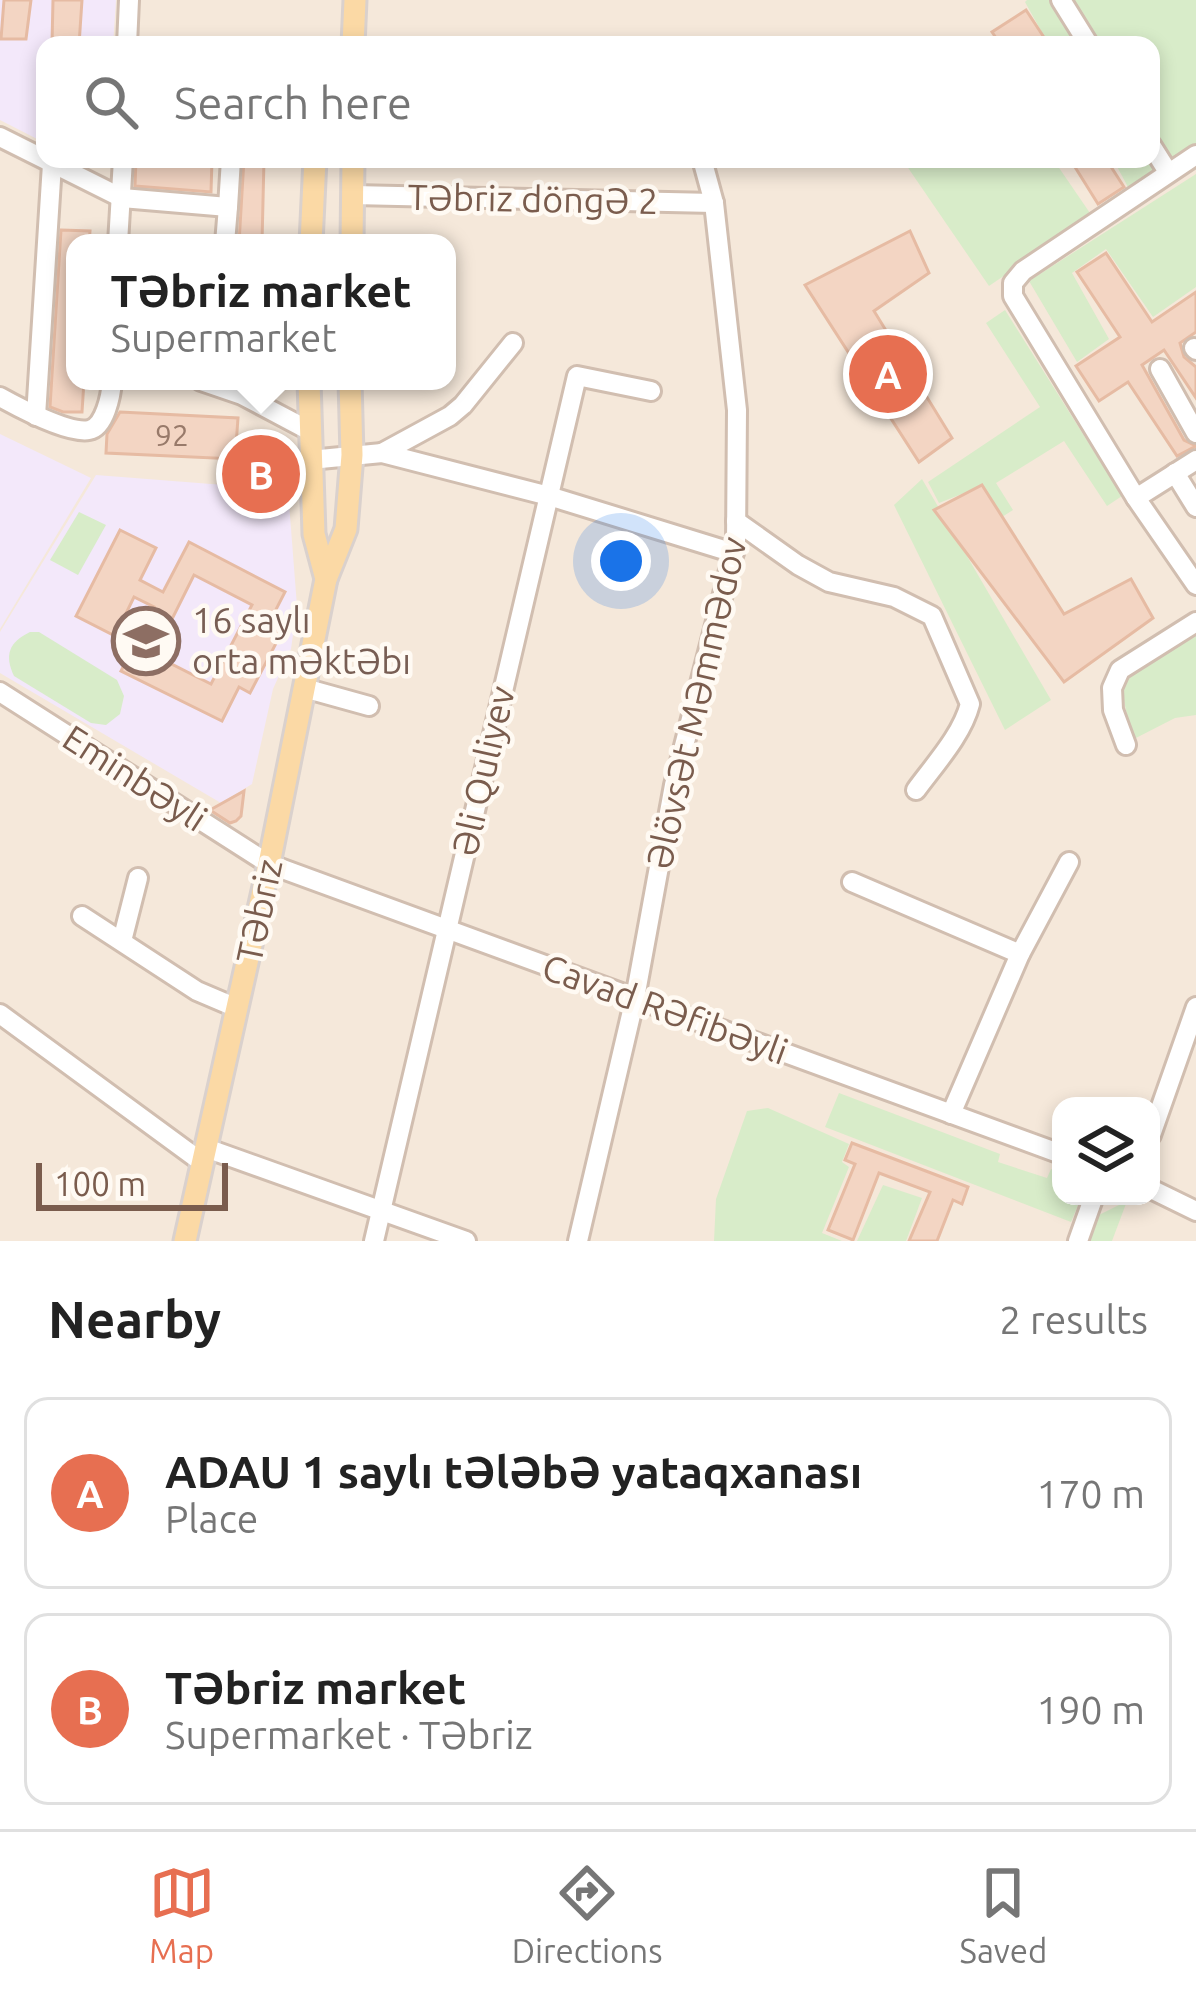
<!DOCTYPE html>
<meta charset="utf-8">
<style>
body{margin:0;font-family:Ubuntu,sans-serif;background:#f6f6f6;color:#222}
.controls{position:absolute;right:36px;bottom:36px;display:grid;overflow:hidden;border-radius:24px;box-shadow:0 6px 18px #0003}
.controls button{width:108px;height:108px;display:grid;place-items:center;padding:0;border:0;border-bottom:3px solid #e0e0e0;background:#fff;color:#222;font:60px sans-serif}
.scale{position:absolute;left:36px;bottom:30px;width:192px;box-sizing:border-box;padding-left:12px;border:6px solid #7a5c4d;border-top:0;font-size:33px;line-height:42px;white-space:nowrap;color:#7a5c4d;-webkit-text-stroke:9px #fffaf3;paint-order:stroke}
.you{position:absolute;left:621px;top:561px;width:42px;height:42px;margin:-30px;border:9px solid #fff;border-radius:50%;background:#1a73e8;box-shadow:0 0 0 18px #1a73e833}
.badge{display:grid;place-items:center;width:78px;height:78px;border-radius:50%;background:#e76f51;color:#fff;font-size:39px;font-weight:700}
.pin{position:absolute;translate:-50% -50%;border:6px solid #fff;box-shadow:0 3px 12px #0006}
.popup{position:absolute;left:66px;top:234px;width:390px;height:156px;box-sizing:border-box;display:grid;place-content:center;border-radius:24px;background:#fff;filter:drop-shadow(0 3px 9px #0005);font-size:39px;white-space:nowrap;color:#767676}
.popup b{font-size:45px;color:#222}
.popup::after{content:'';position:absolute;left:50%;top:100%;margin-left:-24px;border:24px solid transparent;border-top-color:#fff}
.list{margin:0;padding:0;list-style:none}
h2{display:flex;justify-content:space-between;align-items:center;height:156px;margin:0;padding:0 48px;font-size:51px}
h2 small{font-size:39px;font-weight:400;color:#767676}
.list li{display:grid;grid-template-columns:78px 1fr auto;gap:36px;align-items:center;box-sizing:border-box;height:192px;margin:0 24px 24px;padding:0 24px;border:3px solid #e0e0e0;border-radius:24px}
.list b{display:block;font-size:45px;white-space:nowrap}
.list p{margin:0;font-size:39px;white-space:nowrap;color:#767676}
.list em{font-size:39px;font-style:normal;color:#767676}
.icon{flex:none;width:66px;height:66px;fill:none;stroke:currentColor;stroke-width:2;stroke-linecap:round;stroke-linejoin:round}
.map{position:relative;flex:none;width:1196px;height:1241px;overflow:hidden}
.search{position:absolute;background:#fff;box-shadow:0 6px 18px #0003;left:36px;right:36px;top:36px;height:132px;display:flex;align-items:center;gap:30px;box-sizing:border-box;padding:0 42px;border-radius:24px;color:#767676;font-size:45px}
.sheet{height:588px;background:#fff}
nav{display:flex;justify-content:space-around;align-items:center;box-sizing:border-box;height:168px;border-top:3px solid #e0e0e0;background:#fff;font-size:33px;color:#767676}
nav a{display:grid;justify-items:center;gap:6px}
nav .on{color:#e76f51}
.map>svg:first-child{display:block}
.residential{fill:#f5e8da;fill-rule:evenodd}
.education{fill:#f3e8fa}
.green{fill:#d8ecc9}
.building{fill:#f3d5c3;stroke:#e6bba3;stroke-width:3;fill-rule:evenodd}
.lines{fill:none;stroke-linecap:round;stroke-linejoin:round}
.minor-casing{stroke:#d1beb0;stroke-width:24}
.major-casing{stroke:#dad1cd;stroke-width:27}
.minor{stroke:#fff;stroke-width:18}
.major{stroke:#fbd9a5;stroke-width:21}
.labels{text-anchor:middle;stroke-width:9;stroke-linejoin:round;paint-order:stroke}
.number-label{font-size:30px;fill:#987a6a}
.street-label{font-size:36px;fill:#7a5c4d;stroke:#fffaf3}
.education-label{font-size:36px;fill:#785e54;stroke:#fffaf3;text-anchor:start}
</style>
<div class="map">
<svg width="1196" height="1241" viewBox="0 0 1196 1241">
<rect width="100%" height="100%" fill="#fdf6ec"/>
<!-- residential -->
<path class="residential" d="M 0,0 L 1196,0 L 1196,1241 L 0,1241 ZM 45,45 L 1151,45 L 1151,159 L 45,159 ZM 75,243 L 447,243 L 447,381 L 75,381 ZM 1061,1106 L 1151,1106 L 1151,1196 L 1061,1196 Z"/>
<!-- education -->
<g class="education">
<polygon points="0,0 116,0 113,45 45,45 45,143 0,120"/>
<polygon points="0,434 91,478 0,629"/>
<polygon points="96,475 288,490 297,606 291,649 273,689 252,784 221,803 0,673 0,632"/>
</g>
<!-- green -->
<g class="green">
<polygon points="1027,0 1196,0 1196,148 1129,189 1113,159 1151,159 1151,45 1049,45 1025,2"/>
<polygon points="902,159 1053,159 1092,216 989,286"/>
<polygon points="1196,174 1196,287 1153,317 1106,249 1072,273 1109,339 1077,362 1029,281"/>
<polygon points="1005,310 1122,496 1107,506 1064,441 996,483 1013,510 1002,517 982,486 939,503 928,482 1040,407 986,323"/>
<polygon points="922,479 1051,700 1005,730 894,505"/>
<polygon points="79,512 106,525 78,575 50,560"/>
<path d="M 30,632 L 39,632 L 117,680 L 124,696 L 120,714 L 106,725 L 91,723 L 14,676 C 4,655 9,642 30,632 Z"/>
<polygon points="1196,636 1196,715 1175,718 1132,740 1120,681"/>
<polygon points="839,1093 1000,1154 998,1162 1047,1178 1051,1169 1061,1174 1061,1196 1082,1196 1071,1222 825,1127"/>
<polygon points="768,1108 849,1144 842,1162 849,1167 822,1233 842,1241 714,1241 716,1199 747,1111"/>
<polygon points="883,1185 922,1198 906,1241 857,1241"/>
<polygon points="1127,1201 1112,1241 1089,1241 1099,1215"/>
</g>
<!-- building -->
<g class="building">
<polygon points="4,0 31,0 26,39 1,39"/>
<polygon points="53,0 82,0 79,45 52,44"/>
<polygon points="1026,10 1049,45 1001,45 992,32"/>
<polygon points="136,159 212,159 211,192 135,186"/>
<polygon points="244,159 264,159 262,243 239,243"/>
<polygon points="1070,159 1106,159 1124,187 1098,204"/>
<polygon points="61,230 90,231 89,243 75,243 75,381 84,381 82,412 63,412 50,407"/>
<polygon points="910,231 929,273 874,311 952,438 919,462 805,285"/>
<polygon points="1106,253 1152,322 1196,292 1196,332 1180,343 1184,357 1196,367 1196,398 1164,350 1142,365 1184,440 1196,446 1177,456 1128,382 1099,401 1076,366 1120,337 1077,272"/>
<polygon points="120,412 238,418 235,459 106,453 107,434"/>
<polygon points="235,459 289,463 287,488 233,484"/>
<polygon points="982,485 1064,614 1131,579 1153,618 1064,682 934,510"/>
<path d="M 120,530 L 156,548 L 140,580 L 163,592 L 189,542 L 285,592 L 268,625 L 282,632 L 250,693 L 239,687 L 222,721 L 121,671 L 154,607 L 134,597 L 115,636 L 76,616 ZM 194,575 L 252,605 L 211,684 L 154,655 Z"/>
<polygon points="244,791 241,816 236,821 230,823 210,810"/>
<polygon points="852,1143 968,1187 962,1204 953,1200 937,1241 909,1241 930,1192 879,1173 853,1240 828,1230 855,1164 845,1160"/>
</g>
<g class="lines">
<!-- minor casing -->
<g class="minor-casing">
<g id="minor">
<polyline points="1061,0 1089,45"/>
<polyline points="127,45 129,0"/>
<polyline points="0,137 122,198 228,207 225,243"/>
<polyline points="1151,145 1168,172"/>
<polyline points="1196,155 1023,271 1013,283 1013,296 1136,498 1196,585"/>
<polyline points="353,195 714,203"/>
<polyline points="228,207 231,159"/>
<polyline points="118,243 123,159"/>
<polyline points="1194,348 1196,350"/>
<polyline points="1160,369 1196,433"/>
<polyline points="201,381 242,395 308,430"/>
<path d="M 0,397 C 18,407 69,434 89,430 C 105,427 111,395 112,381"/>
<polyline points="36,416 52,164"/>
<polyline points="382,453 450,416 463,405 513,343"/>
<polyline points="310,460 382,453 549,496 734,553"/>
<polyline points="1175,473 1196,507"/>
<polyline points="1136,498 1196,460"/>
<path d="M 736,521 L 798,565 L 829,582 L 894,597 L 932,616 L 970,704 C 962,735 935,764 916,790"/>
<polyline points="304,688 369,706"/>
<polyline points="0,692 269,864 1061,1154"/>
<polyline points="1126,745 1113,710 1112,688 1120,670 1196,622"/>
<polyline points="852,882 1020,954"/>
<polyline points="82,916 197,991 237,1008"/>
<polyline points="122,941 138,878"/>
<polyline points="0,1014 203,1163"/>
<polyline points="951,1114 1020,954 1069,862"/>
<polyline points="1151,1135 1196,1007"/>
<polyline points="206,1148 466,1241"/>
<polyline points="1151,1189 1196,1211"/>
<polyline points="374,1241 577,376 651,391"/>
<polyline points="578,1241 635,998 674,785 736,543 737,410 714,203 702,159"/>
<polyline points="1078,1241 1094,1196"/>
</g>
</g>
<!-- major casing -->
<g class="major-casing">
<g id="major">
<polyline points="353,45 355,0"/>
<polyline points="311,243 315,159"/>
<polyline points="352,243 353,159"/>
<polyline points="309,381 314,534 326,579"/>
<polyline points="185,1241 269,864 326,579 346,529 352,455 350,381"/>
</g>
</g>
<!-- minor -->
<use href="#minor" class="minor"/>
<!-- major -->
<use href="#major" class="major"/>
</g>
<!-- icons -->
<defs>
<g id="school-ring" transform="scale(3.45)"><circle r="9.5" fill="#fffaf3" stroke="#8d6e63" stroke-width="1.5"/><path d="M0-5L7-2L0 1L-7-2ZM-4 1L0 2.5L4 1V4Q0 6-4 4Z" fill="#8d6e63"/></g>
</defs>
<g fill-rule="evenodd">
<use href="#school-ring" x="146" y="641"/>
</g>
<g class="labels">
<!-- number labels -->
<g class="number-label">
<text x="172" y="446">92</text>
</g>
<!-- street labels -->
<g class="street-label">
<text transform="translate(533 199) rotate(1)" y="13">Təbriz döngə 2</text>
<text transform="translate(696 703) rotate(-77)" y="13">Əlövsət Məmmədov</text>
<text transform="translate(483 771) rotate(-77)" y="13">Əli Quliyev</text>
<text transform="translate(135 778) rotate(33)" y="13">Eminbəyli</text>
<text transform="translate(259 911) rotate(-78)" y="13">Təbriz</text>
<text transform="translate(665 1009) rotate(20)" y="13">Cavad Rəfibəyli</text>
</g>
<!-- education labels -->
<g class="education-label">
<text x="192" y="633">16 saylı<tspan x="192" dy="41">orta məktəbı</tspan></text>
</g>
</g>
</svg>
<div class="controls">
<button><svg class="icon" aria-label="layers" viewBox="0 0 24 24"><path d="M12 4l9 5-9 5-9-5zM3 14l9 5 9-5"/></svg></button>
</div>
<div class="scale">100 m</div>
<div class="you"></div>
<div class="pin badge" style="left:888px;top:374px">A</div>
<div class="pin badge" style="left:261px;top:474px">B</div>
<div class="popup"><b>Təbriz market</b>Supermarket</div>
<div class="search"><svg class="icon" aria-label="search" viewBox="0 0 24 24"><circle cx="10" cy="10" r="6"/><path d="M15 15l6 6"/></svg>Search here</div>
</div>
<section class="sheet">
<h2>Nearby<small>2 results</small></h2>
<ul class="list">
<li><span class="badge">A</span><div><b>ADAU 1 saylı tələbə yataqxanası</b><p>Place</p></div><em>170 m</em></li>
<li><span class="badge">B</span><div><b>Təbriz market</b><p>Supermarket · Təbriz</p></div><em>190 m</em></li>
</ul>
</section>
<nav>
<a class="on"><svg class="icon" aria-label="map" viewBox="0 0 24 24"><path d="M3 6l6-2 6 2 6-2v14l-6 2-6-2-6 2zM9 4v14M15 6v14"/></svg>Map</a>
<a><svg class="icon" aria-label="directions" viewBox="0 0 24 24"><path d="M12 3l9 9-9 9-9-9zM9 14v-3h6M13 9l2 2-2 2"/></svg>Directions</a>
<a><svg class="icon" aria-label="saved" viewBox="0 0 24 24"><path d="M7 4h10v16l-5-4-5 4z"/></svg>Saved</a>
</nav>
